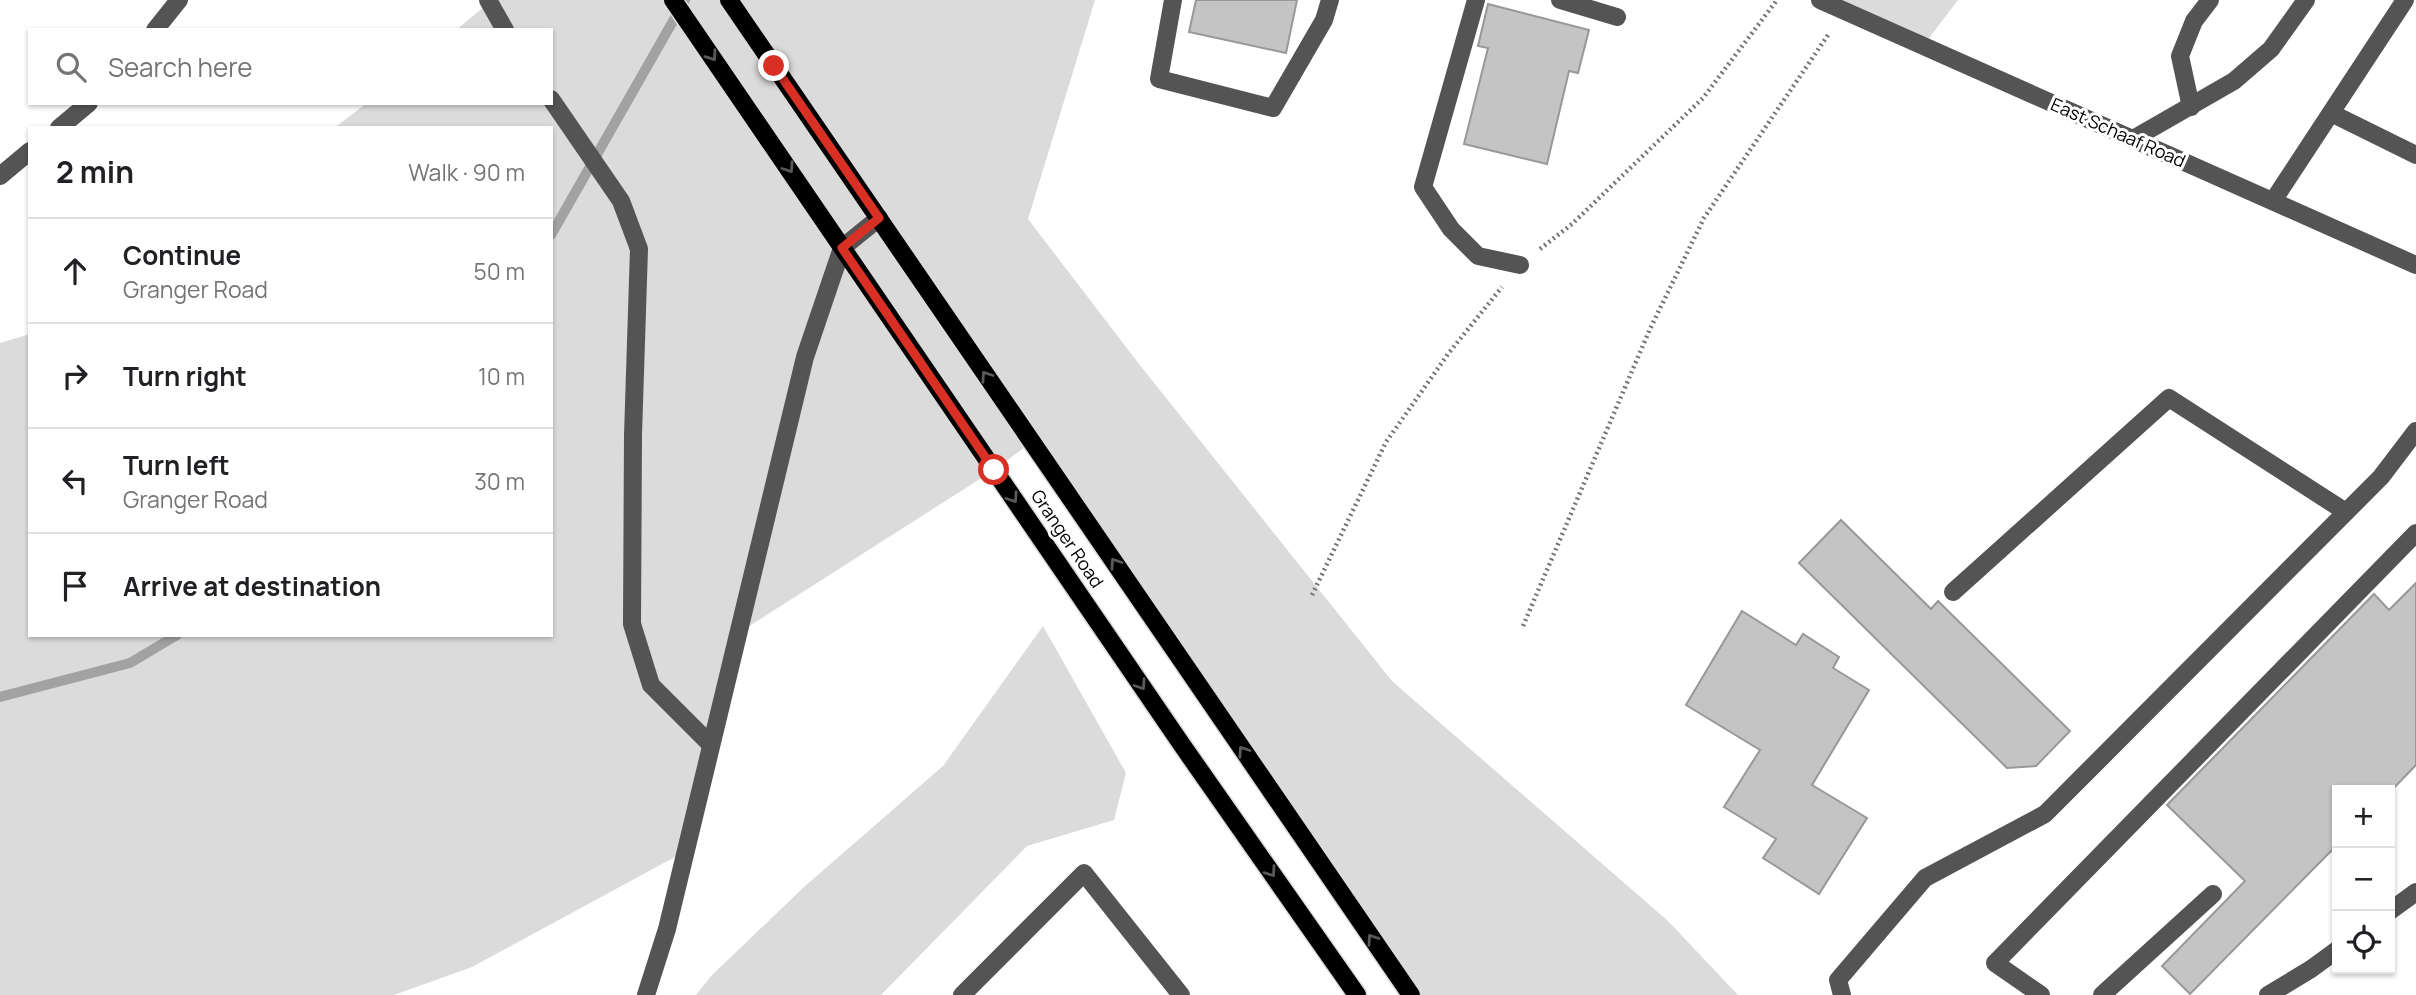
<!DOCTYPE html>
<meta charset="utf-8">
<style>
body{margin:0;font-family:Manrope,sans-serif;background:#f2f2f2;color:#202124}
.controls{position:absolute;right:21px;bottom:21px;display:grid;overflow:hidden;border-radius:0px;box-shadow:0 2px 5px #0004}
.controls button{width:63px;height:63px;display:grid;place-items:center;padding:0;border:0;border-bottom:2px solid #e0e0e0;background:#fff;color:#202124;font:35px sans-serif}
.stop{position:absolute;width:21px;height:21px;margin:-16px;border:5px solid #d93025;border-radius:50%;background:#fff}
.stop.end{background:#d93025;border-color:#fff;box-shadow:0 2px 7px #0008}
.list{margin:0;padding:0;list-style:none}
h2{display:flex;justify-content:space-between;align-items:center;height:91px;margin:0;padding:0 28px;font-size:30px}
h2 small{font-size:23px;font-weight:400;color:#757577}
.list li{display:grid;grid-template-columns:46px 1fr auto;gap:21px;align-items:center;box-sizing:border-box;height:105px;padding:0 28px;border-top:2px solid #e0e0e0}
.list b{display:block;font-size:26px;white-space:nowrap}
.list p{margin:0;font-size:23px;white-space:nowrap;color:#757577}
.list em{font-size:23px;font-style:normal;color:#757577}
.icon{flex:none;width:38px;height:38px;fill:none;stroke:currentColor;stroke-width:2;stroke-linecap:round;stroke-linejoin:round}
.map{position:relative;flex:none;width:2416px;height:995px;overflow:hidden}
.search{position:absolute;background:#fff;box-shadow:0 2px 5px #0004;left:28px;top:28px;width:525px;height:77px;display:flex;align-items:center;gap:18px;box-sizing:border-box;padding:0 24px;border-radius:0px;color:#757577;font-size:26px}
.panel{position:absolute;background:#fff;box-shadow:0 2px 5px #0004;left:28px;top:126px;width:525px;height:511px;border-radius:0px}
.map>svg:first-child{display:block}
.green{fill:#dbdbdb}
.lines{fill:none;stroke-linecap:round;stroke-linejoin:round}
.stream{stroke:#a2a2a2;stroke-width:10}
.building{fill:#c4c4c4;stroke:#989898;stroke-width:2}
.major-casing{stroke:#dbdbdb;stroke-width:21}
.path{stroke:#767676;stroke-width:4.5;stroke-dasharray:2 3.5;stroke-linecap:butt}
.minor{stroke:#545454;stroke-width:18}
.major{stroke:#000;stroke-width:18}
.oneway{stroke:#595959}
.route{stroke:#d93025;stroke-width:9}
.labels{text-anchor:middle;stroke-width:6;stroke-linejoin:round;paint-order:stroke}
.street-label{font-size:18px;fill:#000;stroke:#fff}
</style>
<div class="map">
<svg width="2416" height="995" viewBox="0 0 2416 995">
<rect width="100%" height="100%" fill="#fff"/>
<!-- green -->
<g class="green">
<polygon points="492,0 1095,0 1028,219 1139,364 1392,681 1668,921 1738,995 1411,995 1032,442 994,470 737,634 686,851 472,967 394,995 0,995 0,343 30,334 30,635 551,635 551,128 334,128 367,103 551,103 551,30 456,30"/>
<polygon points="1820,0 1958,0 1923,46"/>
<polygon points="1043,626 1126,773 1114,820 1027,846 881,995 696,995 711,976 804,887 943,766"/>
</g>
<g class="lines">
<!-- stream -->
<g class="stream">
<polyline points="551,235 685,0"/>
<polyline points="0,697 130,663 177,635"/>
</g>
</g>
<!-- building -->
<g class="building">
<polygon points="1196,0 1297,0 1286,53 1189,32"/>
<polygon points="1488,4 1589,30 1578,73 1569,71 1547,164 1464,144 1488,48 1478,46"/>
<polygon points="1841,520 1931,609 1938,601 2070,731 2036,766 2007,768 1799,563"/>
<polygon points="2416,583 2416,765 2390,792 2337,790 2337,845 2190,994 2162,966 2245,881 2167,805 2374,594 2389,610"/>
<polygon points="1742,611 1796,645 1803,634 1839,657 1833,668 1869,690 1812,785 1867,818 1819,894 1763,858 1776,839 1724,807 1760,750 1686,705"/>
</g>
<g class="lines">
<!-- major casing -->
<g class="major-casing">
<g id="major">
<polyline points="673,0 1182,745 1357,995"/>
<polyline points="729,0 1411,995"/>
</g>
</g>
<!-- path -->
<g class="path">
<polyline points="1540,249 1572,224 1703,98 1777,0"/>
<polyline points="1312,595 1386,442 1448,354 1502,287"/>
<polyline points="1523,626 1650,329 1704,218 1830,32"/>
</g>
<!-- minor -->
<g class="minor">
<polyline points="488,0 505,30"/>
<polyline points="1173,0 1159,79 1273,108 1324,20 1330,0"/>
<polyline points="1476,0 1423,187 1451,229 1478,256 1520,265"/>
<polyline points="1560,0 1617,17"/>
<polyline points="1820,0 2416,265"/>
<polyline points="155,30 179,0"/>
<polyline points="551,99 621,201 639,249 633,435 632,624 651,685 711,745"/>
<polyline points="2191,107 2180,56 2194,21 2210,0"/>
<polyline points="2331,113 2416,155"/>
<polyline points="59,128 89,103"/>
<polyline points="2133,139 2234,81 2271,49 2306,0"/>
<polyline points="0,176 30,151"/>
<polyline points="2273,201 2405,0"/>
<polyline points="1953,592 2169,398 2346,512"/>
<polyline points="2390,911 2416,892"/>
<polyline points="646,995 667,929 805,357 842,248 879,218"/>
<polyline points="962,995 1084,873 1181,995"/>
<polyline points="1842,995 1838,980 1925,878 2045,814 2381,477 2416,431"/>
<polyline points="2041,995 1995,963 2416,533"/>
<polyline points="2102,995 2213,894"/>
<polyline points="2268,995 2311,969 2337,950"/>
</g>
<!-- major -->
<use href="#major" class="major"/>
</g>
<!-- one-way arrows -->
<defs><path id="oneway-chevron" d="M-2-3.5L2.5 0L-2 3.5" fill="none" stroke-width="1.6" stroke-linecap="round" stroke-linejoin="round" transform="scale(1.75)"/></defs>
<g class="oneway">
<use href="#oneway-chevron" transform="translate(712 56) rotate(55)"/>
<use href="#oneway-chevron" transform="translate(789 168) rotate(56)"/>
<use href="#oneway-chevron" transform="translate(986 376) rotate(-124)"/>
<use href="#oneway-chevron" transform="translate(1013 498) rotate(56)"/>
<use href="#oneway-chevron" transform="translate(1115 563) rotate(-124)"/>
<use href="#oneway-chevron" transform="translate(1141 685) rotate(56)"/>
<use href="#oneway-chevron" transform="translate(1243 751) rotate(-124)"/>
<use href="#oneway-chevron" transform="translate(1271 872) rotate(55)"/>
<use href="#oneway-chevron" transform="translate(1372 939) rotate(-124)"/>
</g>
<g class="lines">
<!-- route -->
<polyline class="route" points="774,66 879,218 842,248 994,470"/>
</g>
<g class="labels">
<!-- street labels -->
<g class="street-label">
<text transform="translate(2118 133) rotate(24)" y="6">East Schaaf Road</text>
<text transform="translate(1067 539) rotate(56)" y="6">Granger Road</text>
</g>
</g>
</svg>
<div class="controls">
<button>+</button>
<button>−</button>
<button><svg class="icon" aria-label="locate" viewBox="0 0 24 24"><circle cx="12" cy="12" r="6"/><path d="M12 2v4M12 18v4M2 12h4M18 12h4"/></svg></button>
</div>
<div class="stop" style="left:994px;top:470px"></div>
<div class="stop end" style="left:774px;top:66px"></div>
<div class="search"><svg class="icon" aria-label="search" viewBox="0 0 24 24"><circle cx="10" cy="10" r="6"/><path d="M15 15l6 6"/></svg>Search here</div>
<section class="panel">
<h2>2 min<small>Walk · 90 m</small></h2>
<ul class="list">
<li><svg class="icon" aria-label="ahead" viewBox="0 0 24 24"><path d="M12 20V5M6 11l6-6 6 6"/></svg><div><b>Continue</b><p>Granger Road</p></div><em>50 m</em></li>
<li><svg class="icon" aria-label="right" viewBox="0 0 24 24"><path d="M7 20v-9h11M14 6l5 5-5 5"/></svg><div><b>Turn right</b></div><em>10 m</em></li>
<li><svg class="icon" aria-label="left" viewBox="0 0 24 24"><path d="M17 20v-9H6M10 6l-5 5 5 5"/></svg><div><b>Turn left</b><p>Granger Road</p></div><em>30 m</em></li>
<li><svg class="icon" aria-label="arrive" viewBox="0 0 24 24"><path d="M6 21V4h12l-3 4 3 4H6"/></svg><div><b>Arrive at destination</b></div></li>
</ul>
</section>
</div>
